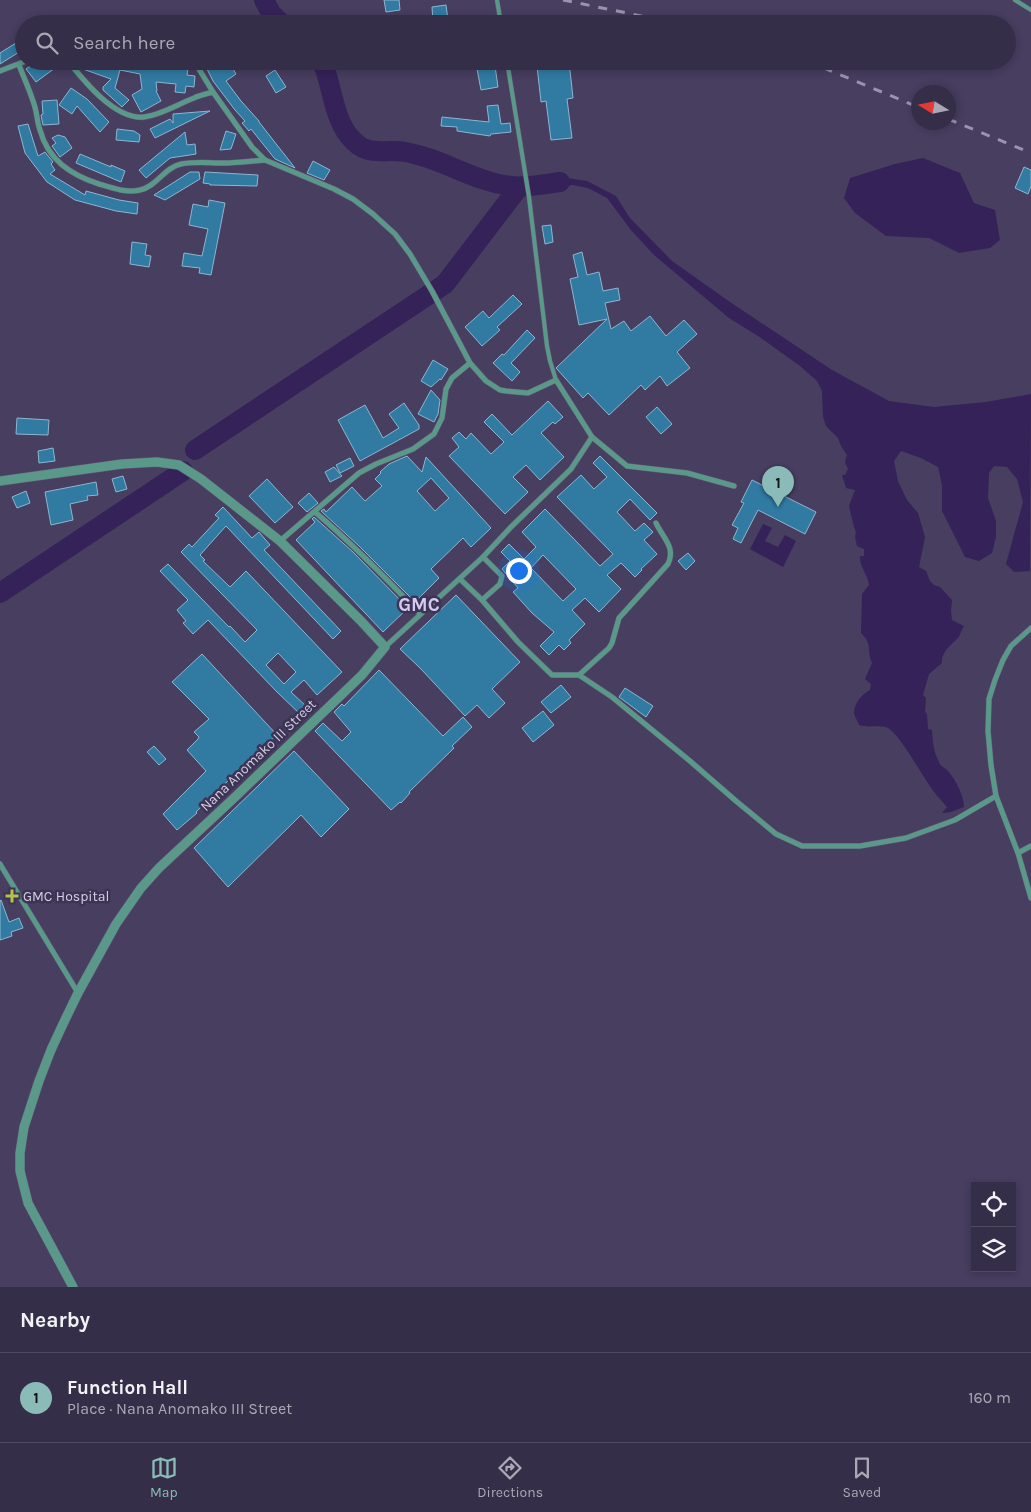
<!DOCTYPE html>
<meta charset="utf-8">
<style>
body{margin:0;font-family:Karla,sans-serif;background:#403a52;color:#f1f3f6}
.controls{position:absolute;right:15px;bottom:15px;display:grid;overflow:hidden;border-radius:0px;box-shadow:0 2px 8px #0003}
.controls button{width:45px;height:45px;display:grid;place-items:center;padding:0;border:0;border-bottom:1px solid #4f4a60;background:#352e48;color:#f1f3f6;font:25px sans-serif}
.compass{position:absolute;left:911px;top:85px;width:45px;height:45px;border-radius:50%;background:#352e48;box-shadow:0 2px 8px #0003;rotate:280deg}
.you{position:absolute;left:518px;top:570px;width:18px;height:18px;margin:-12px;border:4px solid #fff;border-radius:50%;background:#1a73e8;box-shadow:0 0 0 8px #1a73e833}
.badge{display:grid;place-items:center;width:32px;height:32px;border-radius:50%;background:#8bbbb9;color:#111;font-size:16px;font-weight:700}
.pin{position:absolute;translate:-50% -41px;filter:drop-shadow(0 1px 2px #0008)}
.pin::after{content:'';position:absolute;top:26px;width:18px;height:15px;background:inherit;clip-path:polygon(0 0,100% 0,50% 100%)}
.list{margin:0;padding:0;list-style:none}
h2{display:flex;justify-content:space-between;align-items:center;height:65px;margin:0;padding:0 20px;font-size:21px}
h2 small{font-size:16px;font-weight:400;color:#aaa8b4}
.list li{display:grid;grid-template-columns:32px 1fr auto;gap:15px;align-items:center;box-sizing:border-box;height:90px;padding:0 20px;border-top:1px solid #4f4a60}
.list b{display:block;font-size:19px;white-space:nowrap}
.list p{margin:0;font-size:16px;white-space:nowrap;color:#aaa8b4}
.list em{font-size:16px;font-style:normal;color:#aaa8b4}
.icon{flex:none;width:28px;height:28px;fill:none;stroke:currentColor;stroke-width:2;stroke-linecap:round;stroke-linejoin:round}
.map{position:relative;flex:none;width:1031px;height:1287px;overflow:hidden}
.search{position:absolute;background:#352e48;box-shadow:0 2px 8px #0003;left:15px;right:15px;top:15px;height:55px;display:flex;align-items:center;gap:12px;box-sizing:border-box;padding:0 18px;border-radius:28px;color:#aaa8b4;font-size:19px}
.sheet{height:155px;background:#352e48}
nav{display:flex;justify-content:space-around;align-items:center;box-sizing:border-box;height:70px;border-top:1px solid #4f4a60;background:#352e48;font-size:14px;color:#aaa8b4}
nav a{display:grid;justify-items:center;gap:2px}
nav .on{color:#8bbbb9}
.map>svg:first-child{display:block}
.water{fill:#352259}
.lines{fill:none;stroke-linecap:round;stroke-linejoin:round}
.river{stroke:#352259;stroke-width:20}
.building{fill:#317aa2;stroke:#8db6d0;fill-rule:evenodd}
.service-casing{stroke:#635b7a;stroke-width:5}
.minor-casing{stroke:#635b7a;stroke-width:6}
.tertiary-casing{stroke:#635b7a;stroke-width:10}
.service{stroke:#5a9989;stroke-width:4}
.minor{stroke:#5a9989;stroke-width:5}
.tertiary{stroke:#5a9989;stroke-width:9}
.rail{stroke:#9993ad;stroke-width:3;stroke-dasharray:9 9;stroke-linecap:butt}
.poi-dot{fill:#b3c24b;stroke:#3d3455;stroke-width:2}
.labels{text-anchor:middle;stroke-width:5;stroke-linejoin:round;paint-order:stroke}
.street-label{font-size:14px;fill:#d3cee3;stroke:#3d3455}
.poi-label{font-size:14px;fill:#d3cee3;stroke:#3d3455;text-anchor:start}
.district-label{font-size:19px;font-weight:bold;fill:#d3c9f2;stroke:#3d3455}
</style>
<div class="map">
<svg width="1031" height="1287" viewBox="0 0 1031 1287">
<rect width="100%" height="100%" fill="#473e60"/>
<!-- water -->
<g class="water">
<polygon points="923,158 960,173 974,203 995,210 1000,240 990,248 959,253 929,238 886,236 855,213 844,198 850,178 895,164"/>
<path d="M 533,178 L 558,180 L 567,178 L 587,181 L 616,196 L 630,218 L 672,261 L 730,302 L 832,370 L 889,401 L 934,407 L 986,402 L 1031,394 L 1030,571 L 1014,572 L 1006,564 L 1023,502 L 1017,479 L 1007,467 L 994,466 L 989,473 L 988,498 L 996,521 L 996,537 L 992,553 L 979,561 L 965,557 L 942,511 L 942,485 L 938,467 L 921,458 L 901,451 L 894,461 L 898,481 L 907,500 L 918,513 L 925,537 L 919,567 L 926,571 L 930,581 L 934,585 L 940,587 L 952,600 L 951,611 L 952,620 L 964,626 C 962,629 960,635 958,638 C 951,645 941,652 942,663 L 929,674 L 923,695 L 926,698 L 925,712 L 927,714 L 928,729 L 932,730 C 933,743 933,750 939,762 C 941,767 944,767 947,770 C 955,778 964,796 964,807 L 951,812 L 942,813 L 947,807 C 942,801 936,795 932,789 C 922,776 899,732 886,727 C 877,725 868,728 859,725 C 858,722 855,717 854,713 C 854,703 862,694 870,690 L 871,684 L 865,679 L 872,663 C 866,648 873,645 861,633 L 862,594 L 869,585 C 868,575 859,566 860,556 L 864,556 L 864,549 L 857,546 L 855,537 L 856,532 L 854,527 L 849,506 L 855,490 L 846,488 L 842,475 L 845,475 L 848,469 L 845,462 L 847,455 L 841,446 L 838,438 L 826,426 L 823,417 L 822,391 L 817,381 L 800,366 L 758,336 L 729,318 L 654,255 L 631,230 L 607,198 L 588,188 L 573,185 L 535,189 Z"/>
<polygon points="763,524 772,528 765,541 778,547 785,535 796,541 783,567 750,549"/>
</g>
<g class="lines">
<!-- river -->
<g class="river">
<polyline points="264,0 271,13 282,24"/>
<path d="M 322,61 C 332,84 333,116 349,136 C 367,159 383,148 405,152 C 441,158 475,182 511,186 C 525,188 545,184 560,182"/>
<polyline points="195,450 445,284 519,187"/>
<polyline points="0,593 183,471"/>
</g>
</g>
<!-- building -->
<g class="building">
<polygon points="384,0 399,0 400,10 386,12"/>
<polygon points="446,5 448,20 433,22 432,7"/>
<polygon points="24,38 24,49 0,64 0,53"/>
<polygon points="49,61 55,68 36,82 26,69 36,62 40,68"/>
<polygon points="82,61 123,61 130,63 129,68 162,64 162,67 188,69 187,75 195,76 194,87 186,86 185,93 175,92 176,84 156,82 157,91 156,91 161,101 141,112 132,95 142,89 140,74 120,70 115,88 129,100 122,107 103,90 103,87 111,79 80,68"/>
<polygon points="203,61 228,61 236,74 226,81 241,101 259,121 259,122 295,168 275,159 251,129 249,131 242,123 245,121 235,110 213,81"/>
<polygon points="542,61 569,61 573,98 567,99 572,138 551,140 546,101 541,102 537,66 543,65"/>
<polygon points="495,66 498,87 481,90 477,69"/>
<polygon points="275,70 286,87 276,93 266,76"/>
<polygon points="71,88 87,99 109,122 100,132 77,106 72,114 59,105"/>
<polygon points="57,100 59,124 43,125 41,115 43,114 42,101"/>
<polygon points="498,105 501,124 510,123 511,132 491,134 490,136 457,131 457,127 441,126 442,117 489,122 487,106"/>
<polygon points="210,111 155,138 150,129 170,119 173,123 173,114"/>
<polygon points="28,124 38,156 45,152 53,162 51,164 55,170 50,174 85,195 86,191 119,200 138,203 137,214 116,211 75,200 47,182 25,153 18,126"/>
<polygon points="117,129 134,131 140,135 139,142 116,140"/>
<polygon points="226,131 236,134 231,149 220,150"/>
<polygon points="185,132 187,145 195,144 196,154 170,158 146,178 139,170"/>
<polygon points="58,135 65,137 72,148 60,157 52,146 56,143 52,138"/>
<polygon points="80,154 111,167 111,165 125,171 121,182 76,163"/>
<polygon points="313,161 330,170 324,180 307,173"/>
<polygon points="1024,167 1031,170 1031,186 1028,194 1015,188"/>
<polygon points="190,172 199,172 200,179 165,200 154,195"/>
<polygon points="205,172 258,175 257,186 210,185 210,184 203,183"/>
<polygon points="209,200 225,203 211,275 199,273 200,268 182,266 184,253 202,256 208,229 189,225 193,204 208,207"/>
<polygon points="551,225 553,242 545,244 542,226"/>
<polygon points="132,242 147,244 145,255 151,256 149,267 130,264"/>
<polygon points="582,252 587,275 599,272 603,291 618,288 620,300 605,303 611,329 624,321 631,331 650,316 666,336 684,320 697,334 677,352 690,368 667,386 660,376 645,390 641,385 609,415 588,393 583,398 556,368 607,319 579,325 570,279 578,277 573,255"/>
<polygon points="513,295 522,304 497,327 500,330 482,346 465,327 483,311 489,318"/>
<polygon points="527,330 535,338 511,363 520,372 512,381 493,363 502,354 504,355"/>
<polygon points="433,360 448,369 441,380 440,379 431,387 421,381"/>
<polygon points="431,390 440,400 438,414 434,422 418,414"/>
<polygon points="548,401 563,417 555,424 553,422 541,433 564,457 540,480 526,465 513,477 528,492 505,514 449,456 459,447 452,438 459,432 466,439 471,433 491,454 504,442 484,422 492,414 512,435"/>
<polygon points="404,403 419,425 419,429 360,461 338,420 365,405 383,438 399,428 389,414"/>
<polygon points="657,407 672,424 661,434 646,417"/>
<polygon points="17,418 49,420 48,435 16,434"/>
<polygon points="53,448 55,461 39,463 38,451"/>
<path d="M 407,456 L 422,472 L 426,457 L 491,528 L 471,547 L 463,538 L 431,569 L 439,578 L 415,602 L 359,546 L 321,511 L 324,509 L 326,512 L 352,487 L 365,501 L 382,486 L 375,479 L 381,473 L 380,472 L 389,464 ZM 431,478 L 449,498 L 435,511 L 417,491 Z"/>
<path d="M 600,456 L 657,513 L 650,520 L 630,499 L 617,512 L 635,531 L 644,523 L 653,532 L 644,540 L 657,554 L 641,569 L 642,570 L 635,577 L 621,563 L 607,575 L 621,589 L 599,612 L 585,598 L 572,610 L 585,624 L 569,640 L 571,643 L 564,650 L 559,645 L 549,655 L 540,646 L 554,632 L 532,613 L 513,592 L 518,588 L 502,569 L 510,561 L 501,552 L 509,544 L 524,559 L 536,547 L 522,532 L 545,509 L 600,566 L 613,554 L 557,497 L 581,475 L 594,489 L 607,477 L 593,463 ZM 543,555 L 576,589 L 563,601 L 531,568 Z"/>
<polygon points="350,458 354,466 340,473 336,465"/>
<polygon points="334,467 342,476 330,482 325,472"/>
<polygon points="123,476 127,489 116,492 112,479"/>
<polygon points="267,479 293,507 275,523 249,496"/>
<polygon points="752,480 816,512 805,534 758,510 741,543 733,539 738,528 732,525 744,503 741,502"/>
<polygon points="96,482 98,495 87,496 88,500 70,504 73,520 51,525 45,492"/>
<polygon points="26,491 30,503 17,508 12,497"/>
<polygon points="309,493 318,503 307,512 298,503"/>
<path d="M 223,507 L 252,538 L 259,532 L 270,545 L 264,550 L 341,631 L 333,639 L 226,526 L 200,555 L 205,560 L 203,561 L 230,587 L 246,571 L 342,672 L 317,695 L 304,680 L 291,692 L 308,708 L 301,715 L 277,692 L 208,620 L 193,634 L 183,623 L 186,621 L 177,610 L 188,600 L 160,571 L 168,564 L 229,627 L 230,626 L 245,642 L 257,630 L 181,552 L 189,544 L 192,547 L 219,518 L 215,515 ZM 278,653 L 296,672 L 284,684 L 266,665 Z"/>
<polygon points="314,517 353,552 408,608 383,632 296,540 315,522 312,519"/>
<polygon points="688,553 695,561 686,570 678,561"/>
<polygon points="456,595 520,662 492,689 505,703 489,718 477,705 465,716 420,668 400,649"/>
<polygon points="202,654 277,735 240,768 241,769 231,778 196,812 197,813 177,830 163,814 206,771 187,750 198,739 199,737 194,732 209,719 172,682"/>
<polygon points="379,670 443,736 463,717 472,727 452,746 454,748 409,792 410,793 401,803 400,802 391,810 315,731 323,723 342,741 351,732 334,712 342,704 344,706"/>
<polygon points="561,685 571,697 551,713 541,702"/>
<polygon points="625,688 653,706 646,717 619,697"/>
<polygon points="543,711 554,725 533,742 522,728"/>
<polygon points="154,746 166,759 159,765 147,752"/>
<polygon points="294,751 349,809 321,837 301,815 228,887 194,848"/>
<polygon points="1,900 9,922 19,918 23,928 11,932 12,936 0,940 0,901"/>
</g>
<g class="lines">
<!-- service casing -->
<g class="service-casing">
<g id="service">
<polyline points="497,0 501,24"/>
<polyline points="1015,0 1031,10"/>
<polyline points="507,61 529,197 547,346 550,361 556,380"/>
</g>
</g>
<!-- minor casing -->
<g class="minor-casing">
<g id="minor">
<path d="M 68,61 C 84,81 115,120 144,117 C 161,115 178,104 194,98 C 200,95 206,94 213,92"/>
<polyline points="194,61 213,92 252,147 265,160 334,189 353,199 373,214 395,234 410,254 432,291 470,363 486,381 500,390 506,391 528,393 556,380 592,437 627,466 687,473 734,486"/>
<path d="M 19,65 C 24,78 30,91 34,104 C 37,112 37,122 40,130 C 48,160 71,175 99,184 C 112,188 126,193 140,190 C 156,187 165,167 181,164 C 195,161 209,163 223,163 C 237,163 251,161 265,160"/>
<polyline points="0,71 26,61"/>
<path d="M 315,512 C 354,545 386,578 420,614"/>
<polyline points="280,541 359,473 376,464 413,449 434,434 442,418 446,389 452,378 470,363"/>
<polyline points="460,579 482,600 500,584 502,576 483,557"/>
<polyline points="482,600 518,642 552,675 579,675 612,697 690,761 736,801 776,834 802,846 860,846 906,838 955,820 996,796"/>
<polyline points="1031,628 1011,646 1003,660 995,680 989,699 988,731 991,765 996,796 1018,853 1031,898"/>
<polyline points="385,647 483,557 511,527 571,469 592,437"/>
<path d="M 579,675 L 609,648 L 612,643 L 619,618 L 668,564 C 676,547 663,538 656,523"/>
<polyline points="1018,853 1031,846"/>
<polyline points="0,864 78,993"/>
</g>
</g>
<!-- tertiary casing -->
<g class="tertiary-casing">
<polyline id="tertiary" points="0,481 122,464 157,462 179,465 201,479 280,541 361,621 385,647 362,675 234,798 159,868 141,888 116,924 78,993 63,1024 51,1050 39,1081 24,1127 20,1153 20,1171 28,1203 73,1287"/>
</g>
<!-- service -->
<use href="#service" class="service"/>
<!-- minor -->
<use href="#minor" class="minor"/>
<!-- tertiary -->
<use href="#tertiary" class="tertiary"/>
<!-- rail -->
<g class="rail">
<polyline points="563,0 681,24"/>
<polyline points="807,61 918,107"/>
<polyline points="948,119 1031,153"/>
</g>
</g>
<!-- markers -->
<path class="poi-dot" d="M9.5 888.5h5v5h5v5h-5v5h-5v-5h-5v-5h5z"/>
<g class="labels">
<!-- street labels -->
<g class="street-label">
<text transform="translate(258 755) rotate(-44)" y="5">Nana Anomako III Street</text>
</g>
<!-- poi labels -->
<g class="poi-label">
<text x="23" y="901">GMC Hospital</text>
</g>
<!-- district labels -->
<g class="district-label">
<text x="419" y="611">GMC</text>
</g>
</g>
</svg>
<div class="controls">
<button><svg class="icon" aria-label="locate" viewBox="0 0 24 24"><circle cx="12" cy="12" r="6"/><path d="M12 2v4M12 18v4M2 12h4M18 12h4"/></svg></button>
<button><svg class="icon" aria-label="layers" viewBox="0 0 24 24"><path d="M12 4l9 5-9 5-9-5zM3 14l9 5 9-5"/></svg></button>
</div>
<svg class="compass" viewBox="-18 -18 36 36"><path d="M0-13l5 13h-10z" fill="#e53935"/><path d="M0 13l5-13h-10z" fill="#aaa8b4"/></svg>
<div class="you"></div>
<div class="pin badge" style="left:778px;top:507px">1</div>
<div class="search"><svg class="icon" aria-label="search" viewBox="0 0 24 24"><circle cx="10" cy="10" r="6"/><path d="M15 15l6 6"/></svg>Search here</div>
</div>
<section class="sheet">
<h2>Nearby<small></small></h2>
<ul class="list">
<li><span class="badge">1</span><div><b>Function Hall</b><p>Place · Nana Anomako III Street</p></div><em>160 m</em></li>
</ul>
</section>
<nav>
<a class="on"><svg class="icon" aria-label="map" viewBox="0 0 24 24"><path d="M3 6l6-2 6 2 6-2v14l-6 2-6-2-6 2zM9 4v14M15 6v14"/></svg>Map</a>
<a><svg class="icon" aria-label="directions" viewBox="0 0 24 24"><path d="M12 3l9 9-9 9-9-9zM9 14v-3h6M13 9l2 2-2 2"/></svg>Directions</a>
<a><svg class="icon" aria-label="saved" viewBox="0 0 24 24"><path d="M7 4h10v16l-5-4-5 4z"/></svg>Saved</a>
</nav>
